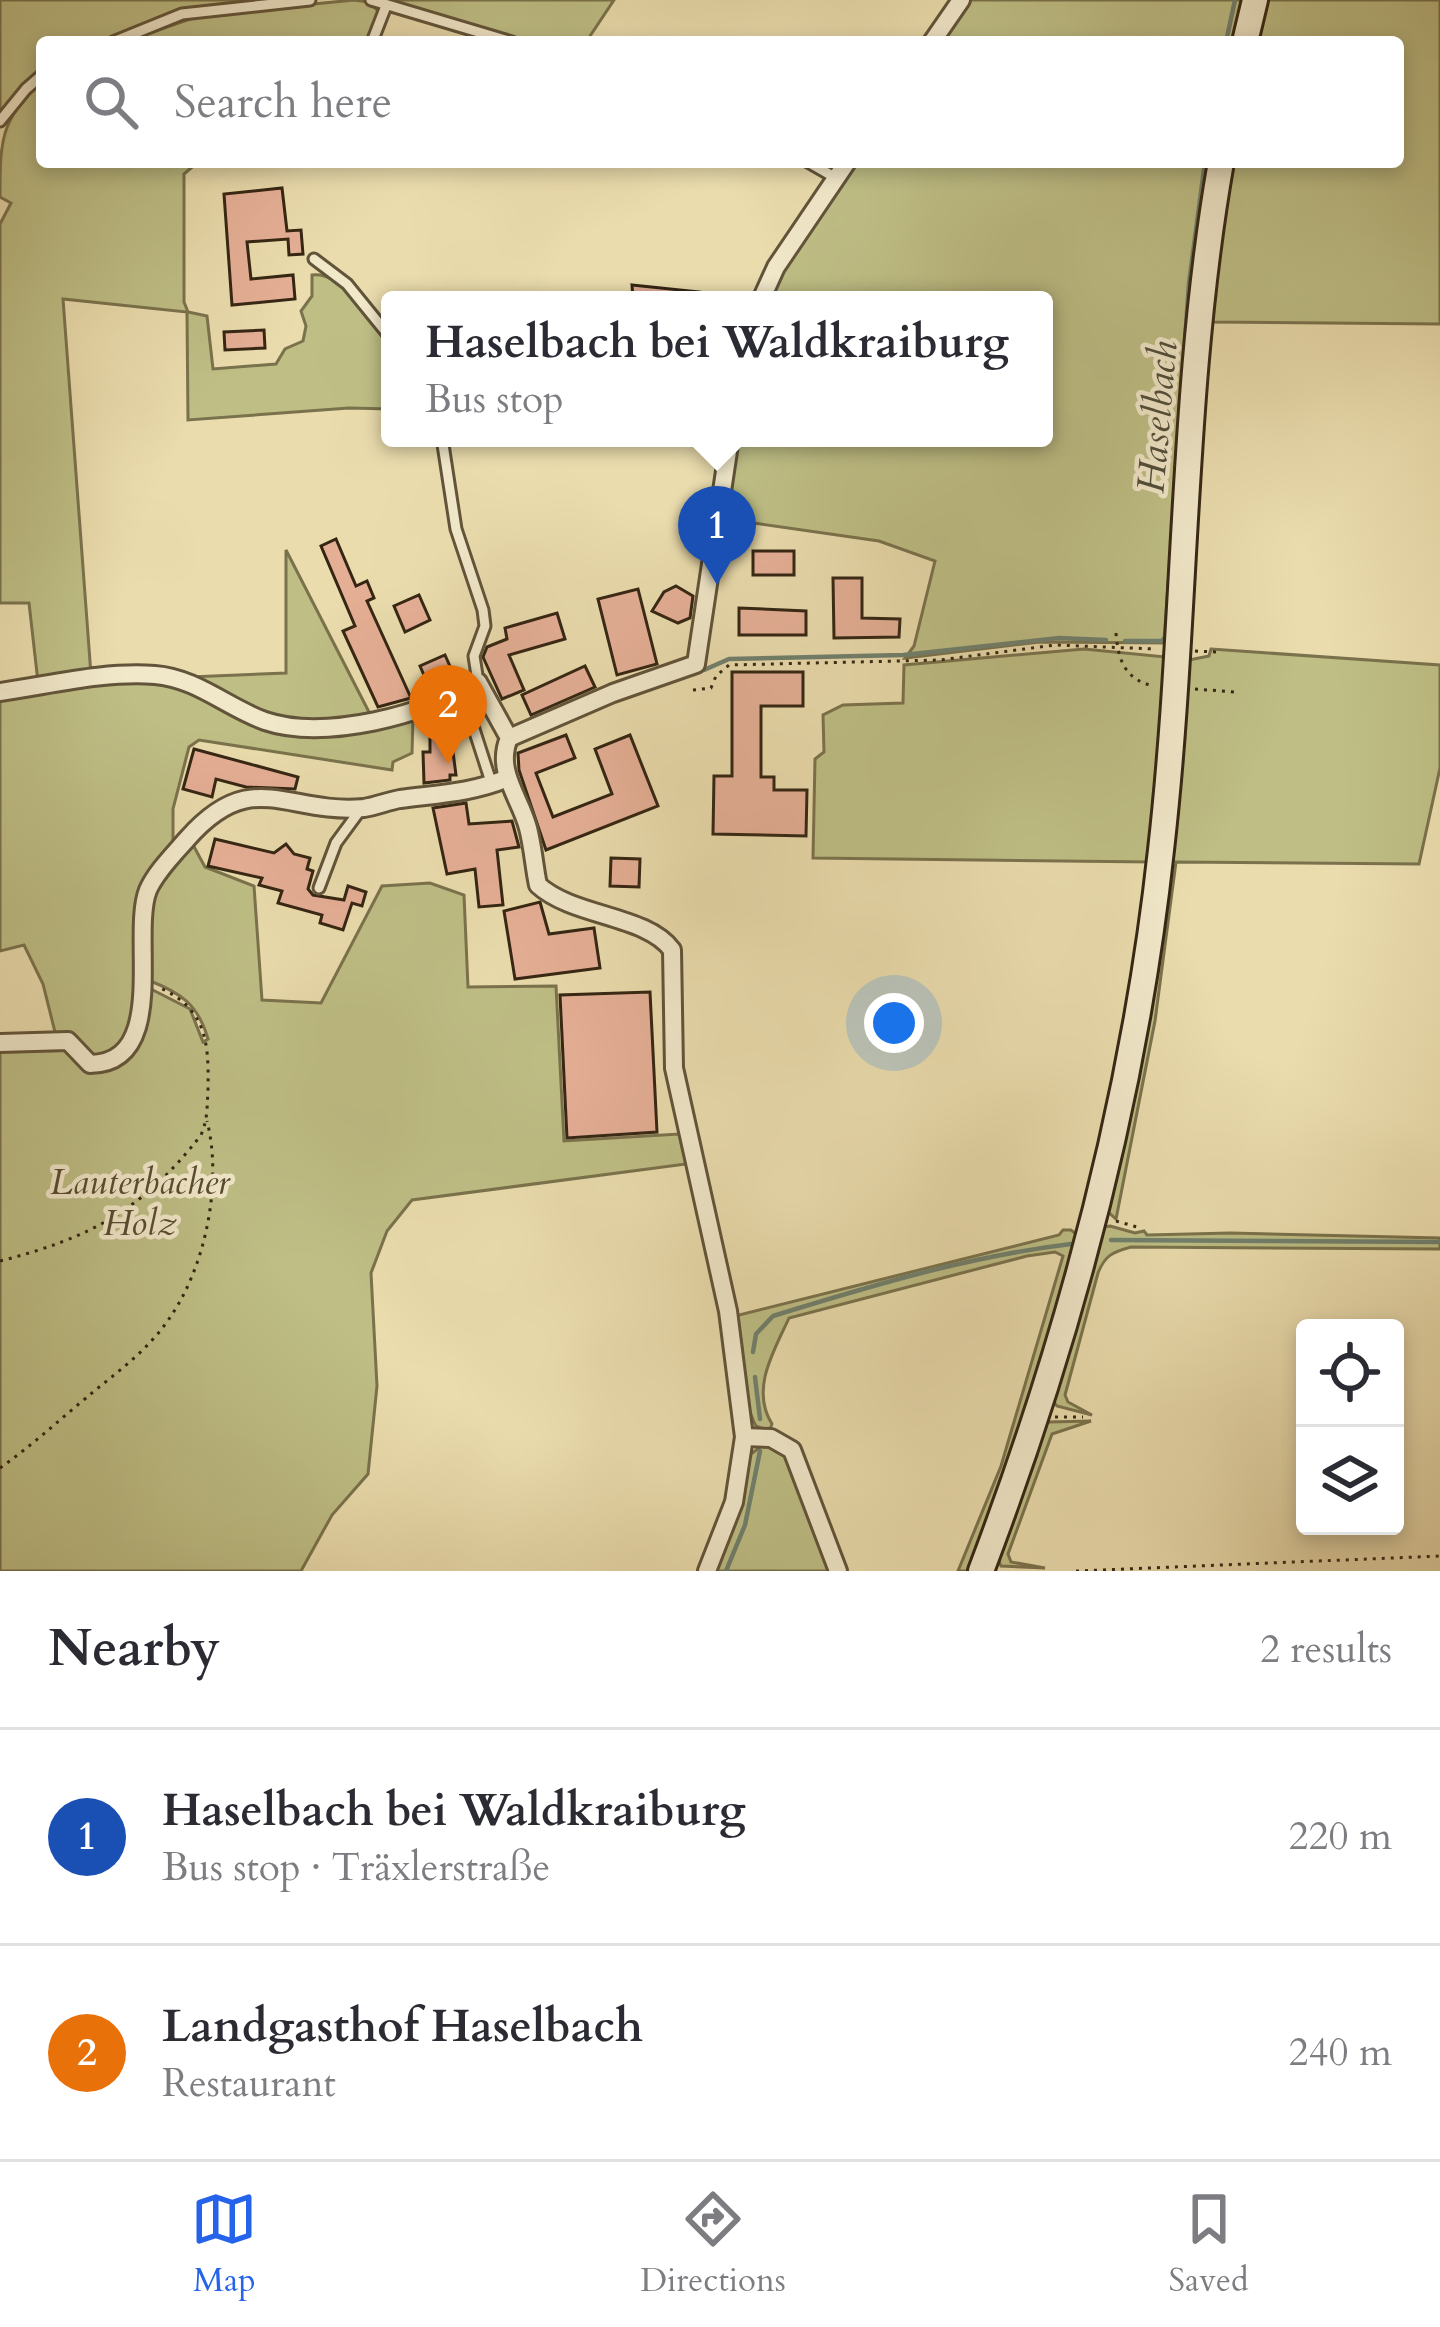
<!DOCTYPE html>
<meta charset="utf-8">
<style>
body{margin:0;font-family:Cardo,serif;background:#f2f2f3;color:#2b2b33}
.controls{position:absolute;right:36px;bottom:36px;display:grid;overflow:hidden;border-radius:12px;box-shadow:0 6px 18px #0003}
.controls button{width:108px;height:108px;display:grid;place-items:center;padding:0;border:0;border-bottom:3px solid #e1e1e2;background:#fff;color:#2b2b33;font:60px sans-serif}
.you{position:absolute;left:894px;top:1023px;width:42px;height:42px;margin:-30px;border:9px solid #fff;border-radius:50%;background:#1a73e8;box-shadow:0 0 0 18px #1a73e833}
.badge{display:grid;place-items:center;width:78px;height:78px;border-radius:50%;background:#2563eb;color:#fff;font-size:39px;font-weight:700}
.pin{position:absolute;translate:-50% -99px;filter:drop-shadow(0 3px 6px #0008)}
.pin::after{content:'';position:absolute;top:63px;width:42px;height:36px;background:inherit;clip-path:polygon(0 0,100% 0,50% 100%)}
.popup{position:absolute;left:381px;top:291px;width:672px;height:156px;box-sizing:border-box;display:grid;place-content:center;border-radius:12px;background:#fff;filter:drop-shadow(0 3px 9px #0005);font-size:39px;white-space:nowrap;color:#7c7c81}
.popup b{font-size:45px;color:#2b2b33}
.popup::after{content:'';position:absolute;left:50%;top:100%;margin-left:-24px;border:24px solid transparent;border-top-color:#fff}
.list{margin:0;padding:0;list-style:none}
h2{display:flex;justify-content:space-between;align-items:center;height:156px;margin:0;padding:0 48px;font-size:51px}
h2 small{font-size:39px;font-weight:400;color:#7c7c81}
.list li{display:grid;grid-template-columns:78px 1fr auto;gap:36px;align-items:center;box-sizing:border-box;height:216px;padding:0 48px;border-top:3px solid #e1e1e2}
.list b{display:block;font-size:45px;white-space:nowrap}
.list p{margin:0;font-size:39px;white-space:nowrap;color:#7c7c81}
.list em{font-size:39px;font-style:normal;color:#7c7c81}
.icon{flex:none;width:66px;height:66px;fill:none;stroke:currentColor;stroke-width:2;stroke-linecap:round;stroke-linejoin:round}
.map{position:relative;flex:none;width:1440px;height:1571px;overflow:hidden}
.search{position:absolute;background:#fff;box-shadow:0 6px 18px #0003;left:36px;right:36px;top:36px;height:132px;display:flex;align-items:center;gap:30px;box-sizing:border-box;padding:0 42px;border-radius:12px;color:#7c7c81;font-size:45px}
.sheet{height:588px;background:#fff}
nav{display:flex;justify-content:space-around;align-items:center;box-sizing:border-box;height:168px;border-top:3px solid #e1e1e2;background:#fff;font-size:33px;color:#7c7c81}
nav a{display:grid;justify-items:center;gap:6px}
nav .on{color:#2563eb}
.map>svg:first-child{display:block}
.green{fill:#bebe85;stroke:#7a724c;stroke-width:3}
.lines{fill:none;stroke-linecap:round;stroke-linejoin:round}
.stream{stroke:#70806d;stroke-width:4.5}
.building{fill:#e5af96;stroke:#352613;stroke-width:3}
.lane-casing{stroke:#62543a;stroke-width:15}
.street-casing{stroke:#62543a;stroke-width:22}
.secondary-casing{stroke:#352613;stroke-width:30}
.path{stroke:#352613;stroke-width:3;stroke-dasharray:3 6;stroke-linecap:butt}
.lane{stroke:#f1e8ca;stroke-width:9}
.street{stroke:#f1e8ca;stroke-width:16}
.secondary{stroke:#f1e8ca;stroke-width:24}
.labels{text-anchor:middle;stroke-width:9;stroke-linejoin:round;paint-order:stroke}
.park-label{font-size:36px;font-style:italic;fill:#574c30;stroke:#f1e8ca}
.water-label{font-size:39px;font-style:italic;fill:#4e4c38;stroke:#f1e8ca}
</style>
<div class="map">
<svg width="1440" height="1571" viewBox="0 0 1440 1571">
<rect width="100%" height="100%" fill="#eadcad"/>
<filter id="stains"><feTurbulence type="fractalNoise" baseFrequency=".00167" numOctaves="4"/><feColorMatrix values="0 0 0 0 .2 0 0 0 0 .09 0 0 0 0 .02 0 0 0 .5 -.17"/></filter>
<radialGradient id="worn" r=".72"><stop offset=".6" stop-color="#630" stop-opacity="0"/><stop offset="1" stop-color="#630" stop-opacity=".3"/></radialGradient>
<!-- green -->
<g class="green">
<polygon points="0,0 272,0 202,7 103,42 42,42 42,70 17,92 0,116"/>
<polygon points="354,0 369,2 378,11 369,42 123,42 202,15"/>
<polygon points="385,0 614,0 586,42 522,42"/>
<polygon points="969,0 1242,0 1233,42 939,42"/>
<polygon points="1265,0 1440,0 1440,324 1210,322 1230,162 1398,162 1398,42 1254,42"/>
<path d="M 42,81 L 42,162 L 198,162 L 184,174 L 184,302 L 188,312 L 207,316 L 213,369 L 276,364 L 285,349 L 303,341 L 306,326 L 301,311 L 312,296 L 312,275 C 339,271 379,317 389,341 C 396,358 390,390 390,409 L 349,408 L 188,420 L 187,312 L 63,299 L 91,675 L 38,682 L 29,603 L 0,603 L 0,224 L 11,203 L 0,197 C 0,142 0,119 42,81 Z"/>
<polygon points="854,162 1211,162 1167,643 1040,642 905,658 914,646 935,561 879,541 725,519 737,438 1044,438 1044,300 768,300 785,265"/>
<path d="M 286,550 L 371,716 C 286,731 263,714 189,677 L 286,673 Z"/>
<polygon points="1084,649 1166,657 1152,862 813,858 815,759 824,752 823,715 843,705 903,703 904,665"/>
<polygon points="1211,649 1440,665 1440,768 1419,864 1176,862 1155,1021 1116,1219 1106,1210 1189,660 1209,656"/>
<polygon points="170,682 259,724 413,718 412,753 393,762 392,770 199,740 189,747 173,809 173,847 147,886 142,973 125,1045 97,1062 67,1035 55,1032 43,984 24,945 0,951 0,698 94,683"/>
<path d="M 192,843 L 205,867 L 254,886 L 262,1000 L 321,1003 L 382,886 L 430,883 L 464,895 L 468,987 L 556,986 L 564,1141 L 679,1134 L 686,1164 L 412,1200 L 387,1231 L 371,1273 L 377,1386 L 368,1474 L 332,1515 L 301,1571 L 0,1571 L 0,1048 L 56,1042 L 85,1066 L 115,1062 L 147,987 L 190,1009 L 203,1042 L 208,1039 C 198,1004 181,993 148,980 L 150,894 Z"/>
<path d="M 1110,1226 L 1135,1233 L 1144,1231 L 1147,1235 L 1231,1233 L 1440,1238 L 1440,1249 L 1131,1247 C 1113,1252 1105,1255 1098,1273 L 1065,1395 L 1068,1402 L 1092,1415 L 1057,1406 L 1051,1399 L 1102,1227 Z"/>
<path d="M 1063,1230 L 1071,1230 L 1080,1237 L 1000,1493 L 967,1571 L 958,1571 L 1001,1466 L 1063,1256 L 1055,1252 L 1027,1256 L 789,1318 C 774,1351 750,1389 772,1424 L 769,1431 L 756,1426 C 739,1395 748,1350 735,1316 L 1059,1235 Z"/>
<polygon points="1091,1421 1052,1434 1008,1554 1011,1562 1045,1568 1001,1566 997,1557 1042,1427 1049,1422"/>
<polygon points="764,1444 772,1444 787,1456 833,1571 714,1571 738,1506 747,1457"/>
</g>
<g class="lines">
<!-- stream -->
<g class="stream">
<polyline points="1226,42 1235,0"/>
<polyline points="1179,428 1189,283 1205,162"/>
<polyline points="1125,641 1162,641 1165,637 1171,553"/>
<polyline points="704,670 729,659 903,655 1059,638 1106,640"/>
<polyline points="1111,1240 1440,1242"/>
<path d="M 753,1352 L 756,1334 L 773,1316 C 870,1286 970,1256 1071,1244"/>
<polyline points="755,1377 760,1419"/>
<polyline points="726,1571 745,1525 760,1451"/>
</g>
</g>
<!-- building -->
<g class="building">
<polygon points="282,188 287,231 301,230 303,254 289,255 288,239 247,242 251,279 293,275 295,299 232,305 224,194"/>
<polygon points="632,285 700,292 700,300 633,300"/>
<polygon points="264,330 265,348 225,350 224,332"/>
<polygon points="336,539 356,586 367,581 374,598 367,601 411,698 378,707 343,631 355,626 321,546"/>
<rect x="753" y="551" width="41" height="24"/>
<polygon points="833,578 862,578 862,618 900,619 899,637 834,638"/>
<polygon points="676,586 693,596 690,618 678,623 652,611 664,592"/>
<polygon points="638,589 657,664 617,675 598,599"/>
<polygon points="419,595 430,620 405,632 394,606"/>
<polygon points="739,608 806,611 806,635 739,635"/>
<polygon points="557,613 565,639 509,655 524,690 502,699 483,657 487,647 507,639 505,628"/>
<polygon points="445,655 456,680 431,691 420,666"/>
<polygon points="585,666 595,687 531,715 522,695"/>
<polygon points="732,672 803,672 803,706 761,706 761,777 774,777 774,790 807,790 806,836 713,834 714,776 732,776"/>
<polygon points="430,729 450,729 456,775 450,775 450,780 424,783 423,752 430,752"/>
<polygon points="566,735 575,758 536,773 553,817 612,794 595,749 630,735 658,806 546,850 519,770 518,753"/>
<polygon points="194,749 298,777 295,789 246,787 216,779 212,797 183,789"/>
<polygon points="466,803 469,824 512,821 519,847 497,850 503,905 479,907 475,869 447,874 433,808"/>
<polygon points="215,839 274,853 286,844 294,854 310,858 307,869 313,871 308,889 313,895 344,900 348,886 366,892 362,906 352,903 343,930 320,923 322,915 278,903 282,891 259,885 262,878 208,866"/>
<polygon points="611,858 640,859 639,887 610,886"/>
<polygon points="540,902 549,934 594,928 600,968 515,979 504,911"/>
<polygon points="650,992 657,1132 567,1138 560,995"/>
</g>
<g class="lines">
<!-- lane casing -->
<g class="lane-casing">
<g id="lane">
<polyline points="371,0 512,42"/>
<polyline points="113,42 182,14 310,0"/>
<polyline points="372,42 386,6"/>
<polyline points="0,121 26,89 42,75"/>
<polyline points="808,162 836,178"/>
<polyline points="314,259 347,284 390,337"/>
<polyline points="442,438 456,529 483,610 485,626 474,656 478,682"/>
<polyline points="450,697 460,717 472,723 492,785"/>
<polyline points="319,888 336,843 358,813"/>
</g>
</g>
<!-- street casing -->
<g class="street-casing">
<g id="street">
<polyline points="932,42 961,0"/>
<polyline points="761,300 776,267 847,162"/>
<path d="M 0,692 C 50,685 104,671 155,675 C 196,678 228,708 265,721 C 324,741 427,715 478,682 L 509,738 C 495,771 520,797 528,828 C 533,847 534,866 538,885 C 573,917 647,915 672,950 L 674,1068 L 728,1311 L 744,1437 L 734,1502 L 707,1571"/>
<polyline points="509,738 613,693 696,664 730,438"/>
<path d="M 0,1043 L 68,1041 L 90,1064 C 170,1063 130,935 148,890 C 156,872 174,854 187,839 C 252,765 286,815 364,808 C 377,806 388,801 400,799 C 438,794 472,793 508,778"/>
<polyline points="744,1437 771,1438 792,1450 838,1571"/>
</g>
</g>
<!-- secondary casing -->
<g class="secondary-casing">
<g id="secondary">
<polyline points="1245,42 1255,0"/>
<path d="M 981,1571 C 1070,1337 1134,1099 1161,850 C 1187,622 1181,388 1221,162"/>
</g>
</g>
<!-- path -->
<g class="path">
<path d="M 1116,633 C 1118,660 1125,680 1154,686"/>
<polyline points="1195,651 1217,652"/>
<polyline points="1195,689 1235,692"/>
<polyline points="693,690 711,688 716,676 729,665 940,660 1055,645 1155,649"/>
<polyline points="1116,1221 1137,1227"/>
<path d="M 0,1261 C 90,1238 143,1210 201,1135 C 208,1119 207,1105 208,1089 C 209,1041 206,1008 158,987"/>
<polyline points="1055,1417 1083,1417"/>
<path d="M 0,1468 C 30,1447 57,1422 86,1398 C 113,1375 145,1353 166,1323 C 205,1271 223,1184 207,1121"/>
<polyline points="1076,1571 1440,1556"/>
</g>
<!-- lane -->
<use href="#lane" class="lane"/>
<!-- street -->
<use href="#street" class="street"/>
<!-- secondary -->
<use href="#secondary" class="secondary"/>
</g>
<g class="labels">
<!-- park labels -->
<g class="park-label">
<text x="140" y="1194">Lauterbacher<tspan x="140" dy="41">Holz</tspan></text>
</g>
<!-- water labels -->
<g class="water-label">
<text transform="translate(1156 417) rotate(-85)" y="14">Haselbach</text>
</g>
</g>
<rect width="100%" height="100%" filter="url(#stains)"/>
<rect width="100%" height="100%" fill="url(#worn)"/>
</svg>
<div class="controls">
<button><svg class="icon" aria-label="locate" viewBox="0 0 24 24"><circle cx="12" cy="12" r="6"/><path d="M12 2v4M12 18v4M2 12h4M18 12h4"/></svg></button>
<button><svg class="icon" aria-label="layers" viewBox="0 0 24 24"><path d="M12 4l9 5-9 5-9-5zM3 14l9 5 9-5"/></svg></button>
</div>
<div class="you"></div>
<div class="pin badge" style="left:717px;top:585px;background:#1a4fb4">1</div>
<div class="popup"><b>Haselbach bei Waldkraiburg</b>Bus stop</div>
<div class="pin badge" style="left:448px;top:764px;background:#e8710a">2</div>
<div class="search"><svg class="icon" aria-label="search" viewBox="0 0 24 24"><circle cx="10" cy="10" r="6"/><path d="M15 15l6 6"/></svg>Search here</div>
</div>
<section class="sheet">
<h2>Nearby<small>2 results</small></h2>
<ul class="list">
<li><span class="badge" style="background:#1a4fb4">1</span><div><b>Haselbach bei Waldkraiburg</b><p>Bus stop · Träxlerstraße</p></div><em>220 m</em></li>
<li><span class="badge" style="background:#e8710a">2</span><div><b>Landgasthof Haselbach</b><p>Restaurant</p></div><em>240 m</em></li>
</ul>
</section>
<nav>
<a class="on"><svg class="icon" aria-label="map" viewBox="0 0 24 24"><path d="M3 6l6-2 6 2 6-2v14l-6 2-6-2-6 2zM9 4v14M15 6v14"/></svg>Map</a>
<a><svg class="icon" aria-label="directions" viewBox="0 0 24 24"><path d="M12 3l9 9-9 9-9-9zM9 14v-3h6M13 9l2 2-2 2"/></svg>Directions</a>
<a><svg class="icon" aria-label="saved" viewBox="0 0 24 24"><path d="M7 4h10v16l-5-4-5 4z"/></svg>Saved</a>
</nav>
